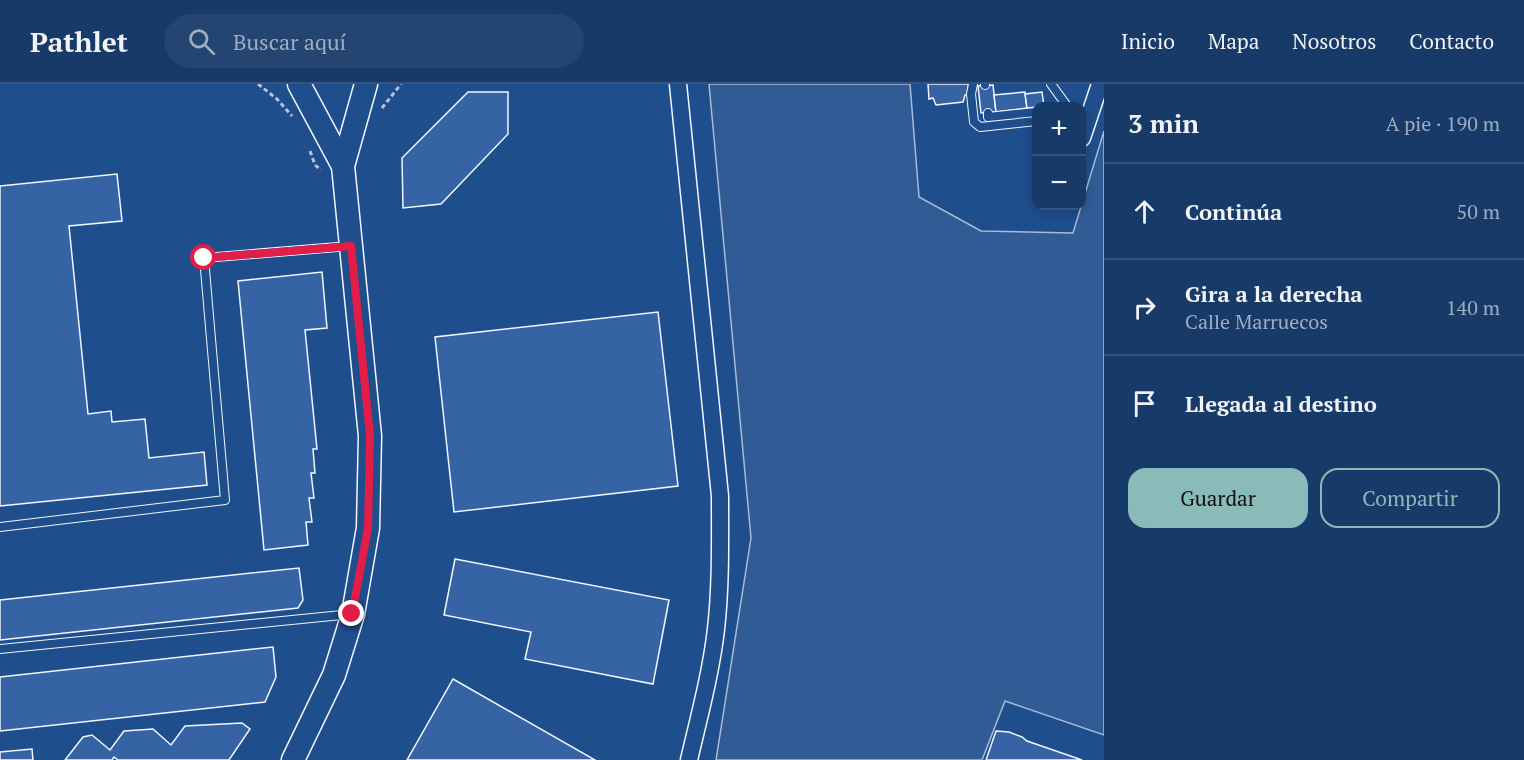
<!DOCTYPE html>
<html lang="es">
<meta charset="utf-8">
<style>
body{margin:0;font-family:"PT Serif",serif;background:#244571;color:#f1f3f6}
.controls{position:absolute;right:18px;top:18px;display:grid;overflow:hidden;border-radius:12px;box-shadow:0 3px 9px #0003}
.controls button{width:54px;height:54px;display:grid;place-items:center;padding:0;border:0;border-bottom:2px solid #36547d;background:#173a69;color:#f1f3f6;font:30px sans-serif}
.stop{position:absolute;width:18px;height:18px;margin:-14px;border:4px solid #e11d48;border-radius:50%;background:#fff}
.stop.end{background:#e11d48;border-color:#fff;box-shadow:0 2px 6px #0008}
.list{margin:0;padding:0;list-style:none}
h2{display:flex;justify-content:space-between;align-items:center;height:78px;margin:0;padding:0 24px;font-size:26px}
h2 small{font-size:20px;font-weight:400;color:#9eadc0}
.list li{display:grid;grid-template-columns:39px 1fr auto;gap:18px;align-items:center;box-sizing:border-box;height:96px;padding:0 24px;border-top:2px solid #36547d}
.list b{display:block;font-size:22px;white-space:nowrap}
.list p{margin:0;font-size:20px;white-space:nowrap;color:#9eadc0}
.list em{font-size:20px;font-style:normal;color:#9eadc0}
.actions{display:flex;gap:12px;padding:18px 24px}
.actions a{flex:1;padding:14px 0;border:2px solid #8bbbb9;border-radius:18px;text-align:center;font-size:21px;color:#8bbbb9}
.actions .main{background:#8bbbb9;color:#111}
.icon{flex:none;width:33px;height:33px;fill:none;stroke:currentColor;stroke-width:2;stroke-linecap:round;stroke-linejoin:round}
.map{position:relative;flex:none;width:1104px;height:676px;overflow:hidden}
header{display:flex;align-items:center;gap:36px;box-sizing:border-box;height:84px;padding:0 30px;background:#173a69;border-bottom:2px solid #36547d}
header strong{font-size:28px}
nav{display:flex;gap:33px;margin-inline-start:auto;font-size:21px}
.search{width:420px;height:54px;background:#244571;display:flex;align-items:center;gap:15px;box-sizing:border-box;padding:0 21px;border-radius:33px;color:#9eadc0;font-size:22px}
main{display:flex}
aside{flex:1;background:#173a69}
.map>svg:first-child{display:block}
.built{fill:#305b95;stroke:#a8bbd7;stroke-width:1.5}
.building{fill:#3563a3;stroke:#f2f6ff;stroke-width:1.5}
.lines{fill:none;stroke-linecap:round;stroke-linejoin:round}
.lane-casing{stroke:#f2f6ff;stroke-width:10}
.street-casing{stroke:#f2f6ff;stroke-width:19}
.secondary-casing{stroke:#f2f6ff;stroke-width:25}
.path{stroke:#b3c4dc;stroke-width:3;stroke-dasharray:4.5 3;stroke-linecap:butt}
.lane{stroke:#1f4e8c;stroke-width:8}
.street{stroke:#1f4e8c;stroke-width:16}
.secondary{stroke:#1f4e8c;stroke-width:22}
.route{stroke:#e11d48;stroke-width:8}
</style>
<header>
<strong>Pathlet</strong>
<div class="search"><svg class="icon" aria-label="search" viewBox="0 0 24 24"><circle cx="10" cy="10" r="6"/><path d="M15 15l6 6"/></svg>Buscar aquí</div>
<nav><a>Inicio</a><a>Mapa</a><a>Nosotros</a><a>Contacto</a></nav>
</header>
<main>
<div class="map">
<svg width="1104" height="676" viewBox="0 0 1104 676">
<rect width="100%" height="100%" fill="#1f4e8c"/>
<!-- built -->
<polygon class="built" points="709,0 910,0 919,113 981,147 1073,149 1104,47 1104,651 1005,617 982,676 716,676 751,454"/>
<!-- building -->
<g class="building">
<polygon points="928,0 968,0 969,10 965,11 963,18 936,21 933,14 929,15"/>
<polygon points="993,1 996,28 981,29 978,2"/>
<polygon points="468,8 508,8 508,50 441,120 403,124 402,74"/>
<polygon points="1025,8 1027,24 996,28 994,11"/>
<polygon points="1042,8 1044,22 1027,24 1025,10"/>
<polygon points="117,90 122,137 69,142 88,330 111,327 112,338 145,335 149,374 204,368 207,401 0,422 0,102"/>
<polygon points="322,188 327,244 305,246 317,365 313,365 315,389 311,389 314,414 309,414 312,438 306,438 308,461 264,466 238,197"/>
<polygon points="658,228 678,402 454,428 435,253"/>
<polygon points="455,475 669,516 653,600 525,575 531,548 444,531"/>
<polygon points="299,484 303,516 298,524 0,556 0,516"/>
<polygon points="273,563 276,593 265,618 0,647 0,593"/>
<polygon points="453,595 595,676 407,676"/>
<polygon points="242,639 250,645 229,676 118,676 114,673 112,676 65,676 83,653 92,651 110,666 124,647 153,645 171,661 185,642"/>
<polygon points="996,647 1009,648 1022,653 1027,657 1082,676 986,676"/>
<polygon points="32,665 33,676 0,676 0,668"/>
</g>
<g class="lines">
<!-- lane casing -->
<g class="lane-casing">
<g id="lane">
<polyline points="973,0 971,10 974,38 980,43 1036,37"/>
<polyline points="985,0 985,1"/>
<polyline points="1051,0 1067,22"/>
<polyline points="988,29 988,33 1036,28"/>
<polyline points="0,443 225,416 204,174 350,162"/>
<polyline points="0,565 352,530"/>
</g>
</g>
<!-- street casing -->
<g class="street-casing">
<g id="street">
<path d="M 678,0 L 720,412 C 720,456 721,501 716,545 C 711,589 699,633 689,676"/>
<polyline points="1082,54 1100,0"/>
</g>
</g>
<!-- secondary casing -->
<g class="secondary-casing">
<g id="secondary">
<polyline points="299,0 343,82"/>
<polyline points="293,676 334,591 353,530 368,444 370,352 343,82 366,0"/>
</g>
</g>
<!-- path -->
<g class="path">
<polyline points="258,0 277,15 292,32"/>
<polyline points="382,24 401,0"/>
<polyline points="310,67 315,81 321,86"/>
</g>
<!-- lane -->
<use href="#lane" class="lane"/>
<!-- street -->
<use href="#street" class="street"/>
<!-- secondary -->
<use href="#secondary" class="secondary"/>
</g>
<g class="lines">
<!-- route -->
<polyline class="route" points="204,174 351,162 370,352 368,444 352,530"/>
</g>
</svg>
<div class="controls">
<button>+</button>
<button>−</button>
</div>
<div class="stop" style="left:204px;top:174px"></div>
<div class="stop end" style="left:352px;top:530px"></div>
</div>
<aside>
<h2>3 min<small>A pie · 190 m</small></h2>
<ul class="list">
<li><svg class="icon" aria-label="ahead" viewBox="0 0 24 24"><path d="M12 20V5M6 11l6-6 6 6"/></svg><div><b>Continúa</b></div><em>50 m</em></li>
<li><svg class="icon" aria-label="right" viewBox="0 0 24 24"><path d="M7 20v-9h11M14 6l5 5-5 5"/></svg><div><b>Gira a la derecha</b><p>Calle Marruecos</p></div><em>140 m</em></li>
<li><svg class="icon" aria-label="arrive" viewBox="0 0 24 24"><path d="M6 21V4h12l-3 4 3 4H6"/></svg><div><b>Llegada al destino</b></div></li>
</ul>
<div class="actions"><a class="main">Guardar</a><a>Compartir</a></div>
</aside>
</main>
